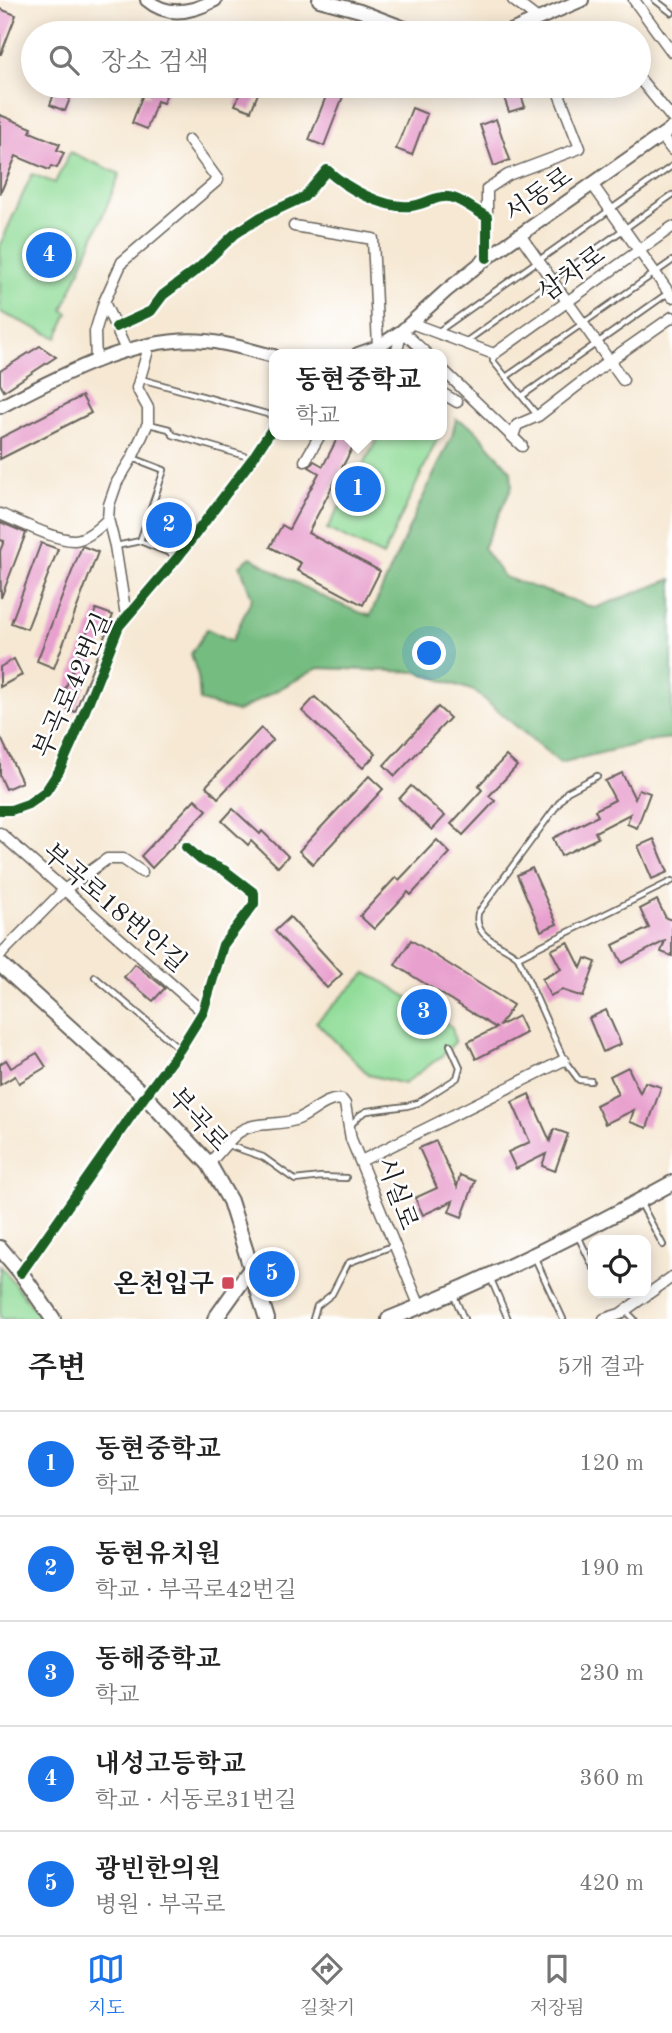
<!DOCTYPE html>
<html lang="ko">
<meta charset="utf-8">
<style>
body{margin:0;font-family:"Old Standard TT","Noto Serif KR",serif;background:#f2f2f2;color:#222}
.controls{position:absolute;right:21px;bottom:21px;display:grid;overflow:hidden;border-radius:14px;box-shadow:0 4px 18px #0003}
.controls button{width:63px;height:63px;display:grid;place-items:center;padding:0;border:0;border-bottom:2px solid #e0e0e0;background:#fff;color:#222;font:35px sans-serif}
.you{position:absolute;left:430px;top:654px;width:24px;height:24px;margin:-18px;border:5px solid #fff;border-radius:50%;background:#1a73e8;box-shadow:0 0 0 10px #1a73e833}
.badge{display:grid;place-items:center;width:46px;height:46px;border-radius:50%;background:#1a73e8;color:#fff;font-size:23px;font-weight:700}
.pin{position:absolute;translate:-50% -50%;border:4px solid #fff;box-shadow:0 2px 7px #0006}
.popup{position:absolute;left:269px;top:349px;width:178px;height:91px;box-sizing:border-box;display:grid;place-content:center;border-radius:14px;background:#fff;filter:drop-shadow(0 2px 5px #0005);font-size:23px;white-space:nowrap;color:#767676}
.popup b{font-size:26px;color:#222}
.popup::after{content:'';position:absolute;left:50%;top:100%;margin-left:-14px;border:14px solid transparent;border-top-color:#fff}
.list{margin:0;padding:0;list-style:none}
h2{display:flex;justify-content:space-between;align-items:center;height:91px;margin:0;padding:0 28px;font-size:30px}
h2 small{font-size:23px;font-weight:400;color:#767676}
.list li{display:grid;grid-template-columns:46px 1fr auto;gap:21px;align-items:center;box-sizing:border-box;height:105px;padding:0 28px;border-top:2px solid #e0e0e0}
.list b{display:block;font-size:26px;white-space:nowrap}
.list p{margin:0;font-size:23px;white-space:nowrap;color:#767676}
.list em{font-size:23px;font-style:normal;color:#767676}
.icon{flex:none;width:38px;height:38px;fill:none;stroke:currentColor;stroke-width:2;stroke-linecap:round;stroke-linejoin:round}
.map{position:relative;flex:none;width:672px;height:1319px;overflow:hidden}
.search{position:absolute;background:#fff;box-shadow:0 4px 18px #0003;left:21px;right:21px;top:21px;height:77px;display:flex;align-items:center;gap:18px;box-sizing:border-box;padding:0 24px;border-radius:38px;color:#767676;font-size:26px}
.sheet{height:616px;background:#fff}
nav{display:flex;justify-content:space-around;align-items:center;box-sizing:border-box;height:98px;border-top:2px solid #e0e0e0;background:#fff;font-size:19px;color:#767676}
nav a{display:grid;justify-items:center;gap:4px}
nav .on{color:#1a73e8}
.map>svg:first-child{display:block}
.green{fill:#90dc98;stroke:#567c5a;stroke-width:2}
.forest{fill:#74bc80;stroke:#486c4e;stroke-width:2}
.building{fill:#e8a0ce}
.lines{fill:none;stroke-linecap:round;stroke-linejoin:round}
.service-casing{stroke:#68635c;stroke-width:8}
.minor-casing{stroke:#68635c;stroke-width:13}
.tertiary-casing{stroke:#68635c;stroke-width:16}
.secondary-casing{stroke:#68635c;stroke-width:18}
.service{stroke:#fff;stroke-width:4.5}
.minor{stroke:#fff;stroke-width:10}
.tertiary{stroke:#fff;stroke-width:12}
.secondary{stroke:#fff;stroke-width:14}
.cycleway-casing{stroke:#fff;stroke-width:15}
.cycleway{stroke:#1b5e20;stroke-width:10}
.poi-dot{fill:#d1495b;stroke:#fff;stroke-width:2.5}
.labels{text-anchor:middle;stroke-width:5;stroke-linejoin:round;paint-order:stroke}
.street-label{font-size:26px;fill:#1c1c1c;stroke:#fff}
.poi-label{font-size:26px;font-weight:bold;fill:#1c1c1c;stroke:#fff;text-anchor:end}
</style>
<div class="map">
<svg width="672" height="1319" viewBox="0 0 672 1319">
<rect width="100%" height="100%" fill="#fff"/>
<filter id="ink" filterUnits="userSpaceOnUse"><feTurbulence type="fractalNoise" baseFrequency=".0143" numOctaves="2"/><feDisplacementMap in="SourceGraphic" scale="14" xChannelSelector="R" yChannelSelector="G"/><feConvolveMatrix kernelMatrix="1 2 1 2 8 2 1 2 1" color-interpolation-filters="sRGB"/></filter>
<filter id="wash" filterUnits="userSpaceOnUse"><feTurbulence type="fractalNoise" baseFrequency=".00686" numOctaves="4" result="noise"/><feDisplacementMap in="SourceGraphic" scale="28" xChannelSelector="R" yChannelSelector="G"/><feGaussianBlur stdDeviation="1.57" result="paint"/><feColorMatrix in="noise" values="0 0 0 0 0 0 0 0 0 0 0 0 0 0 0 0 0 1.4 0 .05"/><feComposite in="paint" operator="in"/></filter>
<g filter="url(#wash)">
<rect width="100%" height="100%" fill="#f6e8d3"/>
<!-- green -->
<g class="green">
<polygon points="70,152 120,174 63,310 68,313 57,338 0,312 0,245 32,174 55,183"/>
<polygon points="380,435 439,435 383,556 327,529"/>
<polygon points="366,973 386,983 452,1027 455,1042 443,1055 404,1084 369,1075 316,1022"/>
<polygon points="0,1265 38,1314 41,1319 0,1319"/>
</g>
<!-- forest -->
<path class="forest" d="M 456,419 L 474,428 L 511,471 L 512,487 L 483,548 L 504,577 L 595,608 L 672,579 L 672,738 L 654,740 L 560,763 L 474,691 L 417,672 L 318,668 L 237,712 L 200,701 L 198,676 L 191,654 L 207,629 L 232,641 L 252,598 L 240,565 L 251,557 C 286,579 332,603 370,616 L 417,510 L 452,436 Z"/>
<g id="blocks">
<!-- building -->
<g class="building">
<polygon points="0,9 16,15 1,54 0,54"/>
<polygon points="57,86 75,86 65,111 50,105"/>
<polygon points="153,86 170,86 163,103 157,101 147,129 132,123 143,94 149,96"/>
<polygon points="243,86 261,86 251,111 235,105"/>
<polygon points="330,86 347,86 324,146 309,140"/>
<polygon points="500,86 518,86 525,107 509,112"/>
<polygon points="412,108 427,114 412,155 396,149"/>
<polygon points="0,115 32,128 30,132 60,144 57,150 64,153 57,168 51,166 49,170 16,156 0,194"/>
<polygon points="496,119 510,160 494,166 480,125"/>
<polygon points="40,346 56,357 4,391 0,384 0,371"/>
<polygon points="82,396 91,413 0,459 0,438"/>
<polygon points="339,435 359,435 308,533 380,571 363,605 297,570 301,563 270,547 282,525 289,529 319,473 309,467 314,461 323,466"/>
<polygon points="0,522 26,533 1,598 0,551 4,541 0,540"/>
<polygon points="41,543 58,549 27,629 11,623"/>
<polygon points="82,546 98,552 54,668 37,661"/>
<polygon points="96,609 113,615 75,712 59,705"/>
<polygon points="14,659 22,675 0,687 0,667"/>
<polygon points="315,697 376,754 363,768 302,711"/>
<polygon points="438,707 450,718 395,776 384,765"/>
<polygon points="261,728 273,740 218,798 206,786"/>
<polygon points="0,736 22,782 6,789 0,776"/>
<polygon points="506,756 517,766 489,796 495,801 463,835 451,824 482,790 478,786"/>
<polygon points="622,773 635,799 639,789 650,793 637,828 627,824 630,814 595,832 598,838 561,856 553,838 598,816 595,810 615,800 605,781"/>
<polygon points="369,776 383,789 313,864 299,851"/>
<polygon points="411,786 445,816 432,830 399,799"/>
<polygon points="195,799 207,810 152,868 141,856"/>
<polygon points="233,809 260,834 262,831 288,856 278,867 251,841 248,845 222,821"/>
<polygon points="654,839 668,872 652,879 638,846"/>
<polygon points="437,840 450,853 411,895 408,892 374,929 360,916 396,877 399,880"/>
<polygon points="532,868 557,924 541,931 517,875"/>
<polygon points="657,900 666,918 672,920 672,956 661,952 665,941 622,963 613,945 649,928 640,909"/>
<polygon points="290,917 342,974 327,988 275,931"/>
<polygon points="411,940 513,1005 499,1026 518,1016 526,1033 476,1059 468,1042 496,1028 395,965"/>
<polygon points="568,942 581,968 585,958 596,962 583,997 562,990 550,996 542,979 561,969 551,950"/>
<polygon points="135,964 165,988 153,1001 124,977"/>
<polygon points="606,1010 621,1044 603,1052 589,1018"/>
<polygon points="37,1053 46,1067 19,1083 15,1076 0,1085 0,1064 6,1060 11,1068"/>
<polygon points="628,1067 640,1093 645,1082 661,1087 647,1128 630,1122 634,1110 605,1124 596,1105 618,1094 610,1076"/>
<polygon points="529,1094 550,1141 554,1129 568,1134 555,1171 542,1166 546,1154 516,1169 508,1152 530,1142 512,1102"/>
<polygon points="436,1141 457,1187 460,1175 475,1181 462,1217 449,1212 453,1201 423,1215 415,1198 437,1188 419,1148"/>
</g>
</g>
</g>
<g filter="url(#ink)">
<use href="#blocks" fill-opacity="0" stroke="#68635c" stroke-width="2"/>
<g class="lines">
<!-- service casing -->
<g class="service-casing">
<g id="service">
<polyline points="655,0 672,13"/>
<polyline points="436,333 672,166"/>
<polyline points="464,343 672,195"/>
<polyline points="494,355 493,361 538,416"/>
<polyline points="506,377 672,261"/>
<polyline points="141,379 274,416"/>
<polyline points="522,396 668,293"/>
<polyline points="149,424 169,429 173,435 252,458"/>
<polyline points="133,458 164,470 140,541"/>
<polyline points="116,546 140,541 177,556"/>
<path d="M 518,957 C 502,943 473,939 478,913 L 567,792 L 597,776"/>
<polyline points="95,977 180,1049"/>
<polyline points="591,1081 579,1080 564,1060 518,957 672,881"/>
<polyline points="350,1126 360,1115 367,1111 407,1106 418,1103 457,1078 460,1067 450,1045"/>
<polyline points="228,1145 263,1157 295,1180 321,1177 346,1178"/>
<polyline points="640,1202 663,1245"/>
<polyline points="578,1236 593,1267"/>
<polyline points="534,1256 563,1319"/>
<polyline points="490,1277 508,1319"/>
<polyline points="454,1296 464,1319"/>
<polyline points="626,1311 634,1319"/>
<polyline points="313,1319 317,1306 332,1294 348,1263 395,1245"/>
</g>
</g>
<!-- minor casing -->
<g class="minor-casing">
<g id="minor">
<polyline points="513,0 538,19"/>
<polyline points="634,0 672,52"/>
<polyline points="639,78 672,118"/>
<polyline points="661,135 672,150"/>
<polyline points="592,184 672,297"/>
<polyline points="487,217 487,189 508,175 580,148 556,86"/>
<polyline points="294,226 373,239 378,347"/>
<polyline points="520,235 623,380"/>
<polyline points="104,302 127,352"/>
<polyline points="411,323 494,354 672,227"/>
<path d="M 116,327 L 151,311 L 163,295 L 199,268 L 235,234 L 261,217 L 304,197 L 327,170 C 346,188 384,209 411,206 C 424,205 440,193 453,198 C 465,202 476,211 487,217 L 487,258"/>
<polyline points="396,354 402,331 427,354"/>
<polyline points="96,362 95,332 104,302 122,262 218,180 189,140"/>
<polyline points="442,369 522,446"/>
<polyline points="442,393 457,402"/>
<polyline points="513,436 517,425 538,416 609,361 672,317"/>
<polyline points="305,461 320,435"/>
<path d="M 0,514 C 18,521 57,541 75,540 C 87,539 99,528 108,519"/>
<polyline points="126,616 115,546 108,519 109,505 117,482 132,458 148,423 148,408 137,388 147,354 147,345"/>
<polyline points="0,810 11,810 28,804 46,791 59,771 74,738 119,626 178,557 253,458 274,426"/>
<polyline points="0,833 203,1012"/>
<polyline points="0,955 64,890 107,859 123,859 142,872"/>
<polyline points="361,1161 564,1060"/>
<path d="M 209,1164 C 218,1154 228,1140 239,1132 C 257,1120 277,1127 298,1119 C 311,1114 328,1096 342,1100 L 345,1104 L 351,1139 L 420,1307"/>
<polyline points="21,1273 145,1096 180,1049 203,1012 223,945 254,904 254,893 224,870 201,860 186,847"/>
<polyline points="604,1319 620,1314 672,1277"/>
</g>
</g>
<!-- tertiary casing -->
<g class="tertiary-casing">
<g id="tertiary">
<path d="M 147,0 C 168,18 193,12 215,0"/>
<polyline points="319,0 360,11 418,33"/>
<polyline points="506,33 582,0"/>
<polyline points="358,354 378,347 402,331 446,291 487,258 672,128"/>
<path d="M 0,407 C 59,376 137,334 206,341 C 229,343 252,351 274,356"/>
</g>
</g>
<!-- secondary casing -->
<g class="secondary-casing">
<g id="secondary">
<polyline points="0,964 145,1096 209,1164 230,1201 267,1319"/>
<polyline points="0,1248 21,1273 53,1319"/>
<polyline points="215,1319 252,1267"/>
<path d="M 389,1319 C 487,1280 580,1234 672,1183"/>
</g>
</g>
<!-- service -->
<use href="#service" class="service"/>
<!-- minor -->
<use href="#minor" class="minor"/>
<!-- tertiary -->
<use href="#tertiary" class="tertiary"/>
<!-- secondary -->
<use href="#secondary" class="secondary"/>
<!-- cycleway casing -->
<g class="cycleway-casing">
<g id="cycleway">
<path d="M 116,327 L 151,311 L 163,295 L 199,268 L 235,234 L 261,217 L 304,197 L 327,170 C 346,188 384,209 411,206 C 424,205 440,193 453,198 C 465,202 476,211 487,217 L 487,258"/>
<polyline points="0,810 11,810 28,804 46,791 59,771 74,738 119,626 178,557 253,458 274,426"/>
<polyline points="21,1273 145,1096 180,1049 203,1012 223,945 254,904 254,893 224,870 201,860 186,847"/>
</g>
</g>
<!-- cycleway -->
<use href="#cycleway" class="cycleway"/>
</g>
</g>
<!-- markers -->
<rect class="poi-dot" x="221" y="1276" width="14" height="14" rx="3.5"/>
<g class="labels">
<!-- street labels -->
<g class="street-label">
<text transform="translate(538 194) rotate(-35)" y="9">서동로</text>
<text transform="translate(571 273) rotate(-36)" y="9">삼차로</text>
<text transform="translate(72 685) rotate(-66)" y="9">부곡로42번길</text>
<text transform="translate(115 907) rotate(41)" y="9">부곡로18번안길</text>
<text transform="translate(199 1119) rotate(48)" y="9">부곡로</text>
<text transform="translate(398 1193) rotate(70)" y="9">시실로</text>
</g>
<!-- poi labels -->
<g class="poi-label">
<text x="214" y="1292">온천입구</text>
</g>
</g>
</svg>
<div class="controls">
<button><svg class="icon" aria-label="locate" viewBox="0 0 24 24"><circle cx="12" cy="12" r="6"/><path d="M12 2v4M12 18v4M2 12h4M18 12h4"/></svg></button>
</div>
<div class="you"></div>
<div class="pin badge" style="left:358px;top:489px">1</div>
<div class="popup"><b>동현중학교</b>학교</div>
<div class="pin badge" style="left:169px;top:525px">2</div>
<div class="pin badge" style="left:424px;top:1012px">3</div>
<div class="pin badge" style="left:49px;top:255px">4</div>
<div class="pin badge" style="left:272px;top:1274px">5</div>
<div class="search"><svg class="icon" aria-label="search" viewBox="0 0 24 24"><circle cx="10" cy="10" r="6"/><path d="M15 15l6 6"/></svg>장소 검색</div>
</div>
<section class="sheet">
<h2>주변<small>5개 결과</small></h2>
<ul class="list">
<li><span class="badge">1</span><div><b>동현중학교</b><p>학교</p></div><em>120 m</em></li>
<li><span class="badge">2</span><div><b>동현유치원</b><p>학교 · 부곡로42번길</p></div><em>190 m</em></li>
<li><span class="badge">3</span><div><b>동해중학교</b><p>학교</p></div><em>230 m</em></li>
<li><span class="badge">4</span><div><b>내성고등학교</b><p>학교 · 서동로31번길</p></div><em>360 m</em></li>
<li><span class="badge">5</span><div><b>광빈한의원</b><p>병원 · 부곡로</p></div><em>420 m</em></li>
</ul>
</section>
<nav>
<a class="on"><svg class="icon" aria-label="map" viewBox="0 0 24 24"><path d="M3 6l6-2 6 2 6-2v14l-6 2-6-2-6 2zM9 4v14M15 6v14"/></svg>지도</a>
<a><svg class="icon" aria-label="directions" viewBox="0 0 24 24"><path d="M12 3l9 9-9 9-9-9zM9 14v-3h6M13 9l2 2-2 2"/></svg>길찾기</a>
<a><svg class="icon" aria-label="saved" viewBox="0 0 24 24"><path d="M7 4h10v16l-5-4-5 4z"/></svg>저장됨</a>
</nav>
